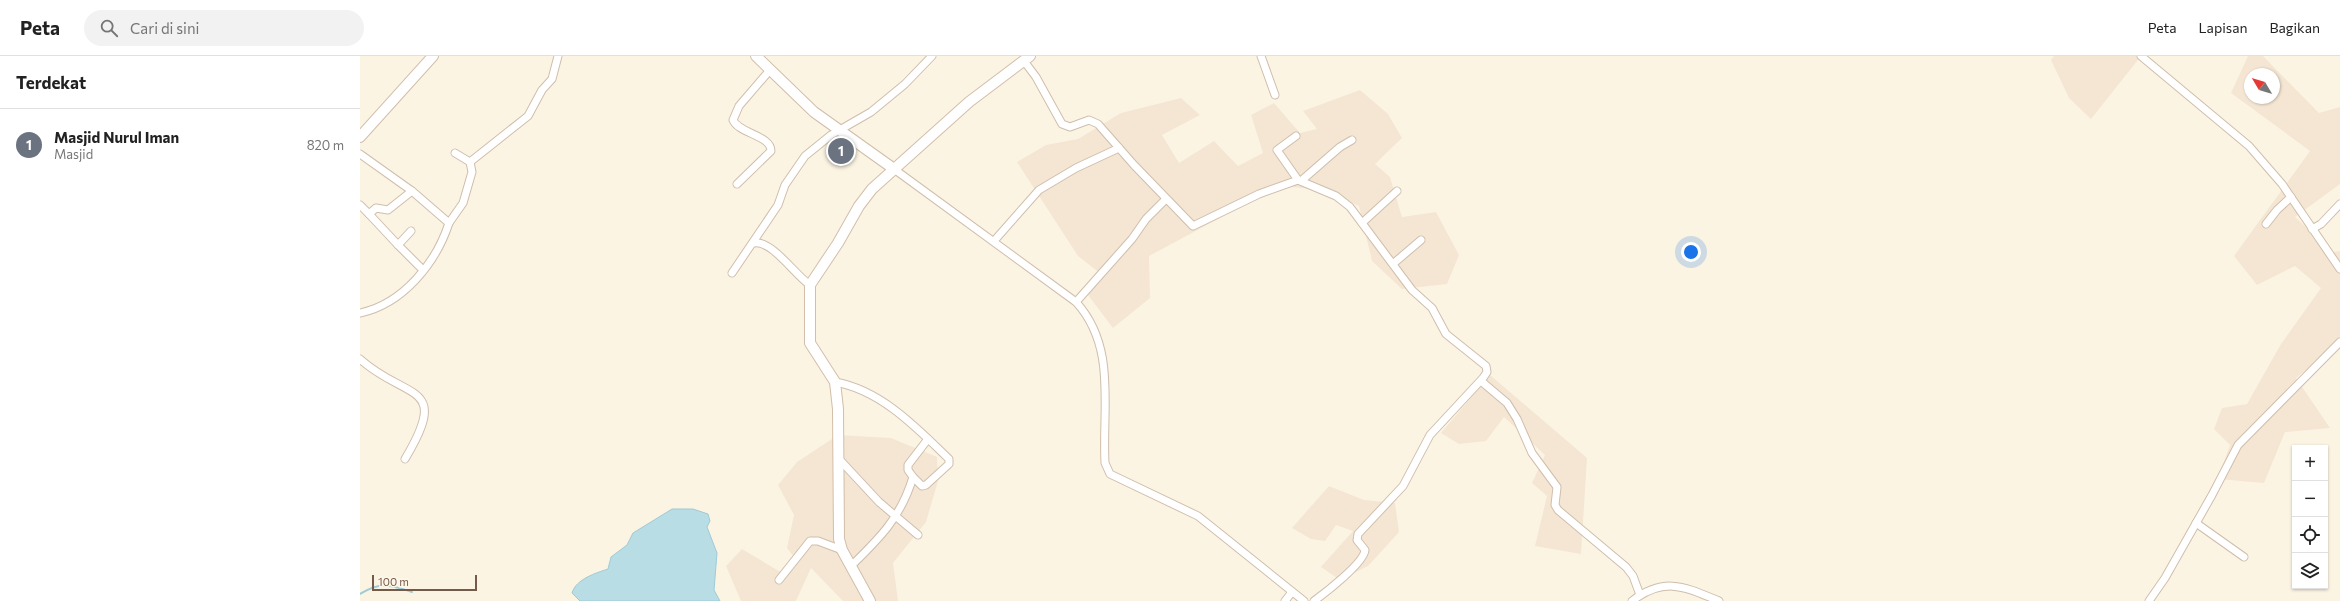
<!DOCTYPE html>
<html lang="id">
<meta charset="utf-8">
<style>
body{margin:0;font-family:Commissioner,sans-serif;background:#f2f2f2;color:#222}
.controls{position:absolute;right:12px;bottom:12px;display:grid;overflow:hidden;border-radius:0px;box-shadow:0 1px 3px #0004}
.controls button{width:36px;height:36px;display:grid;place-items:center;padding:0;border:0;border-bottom:1px solid #e0e0e0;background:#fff;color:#222;font:20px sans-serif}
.compass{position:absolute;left:1884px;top:12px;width:36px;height:36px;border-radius:50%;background:#fff;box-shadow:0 1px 3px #0004;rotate:308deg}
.scale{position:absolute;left:12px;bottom:10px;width:105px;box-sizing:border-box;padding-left:4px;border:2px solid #745b49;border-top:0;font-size:11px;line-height:14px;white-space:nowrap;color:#745b49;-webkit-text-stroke:3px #fff7e9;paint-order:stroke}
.you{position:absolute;left:1331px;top:196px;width:14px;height:14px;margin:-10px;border:3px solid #fff;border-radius:50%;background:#1a73e8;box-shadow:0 0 0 6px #1a73e833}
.badge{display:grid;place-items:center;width:26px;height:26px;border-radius:50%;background:#e57349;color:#fff;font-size:13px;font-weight:700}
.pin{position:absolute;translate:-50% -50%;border:2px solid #fff;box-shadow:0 1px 4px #0006}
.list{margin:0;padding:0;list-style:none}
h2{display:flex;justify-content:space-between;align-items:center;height:52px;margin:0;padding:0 16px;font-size:17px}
h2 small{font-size:13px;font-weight:400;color:#767676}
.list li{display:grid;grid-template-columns:26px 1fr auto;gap:12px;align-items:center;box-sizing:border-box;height:72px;padding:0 16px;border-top:1px solid #e0e0e0}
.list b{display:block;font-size:15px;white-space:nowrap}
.list p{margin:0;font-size:13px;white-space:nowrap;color:#767676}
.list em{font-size:13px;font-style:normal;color:#767676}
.icon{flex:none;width:22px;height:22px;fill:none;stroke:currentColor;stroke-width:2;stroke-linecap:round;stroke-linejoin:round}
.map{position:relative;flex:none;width:1980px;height:545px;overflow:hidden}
header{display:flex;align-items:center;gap:24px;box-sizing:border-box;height:56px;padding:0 20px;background:#fff;border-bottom:1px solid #e0e0e0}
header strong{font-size:19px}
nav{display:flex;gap:22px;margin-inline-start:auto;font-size:14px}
.search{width:280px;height:36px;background:#f2f2f2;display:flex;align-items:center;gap:10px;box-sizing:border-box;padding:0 14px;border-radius:22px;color:#767676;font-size:15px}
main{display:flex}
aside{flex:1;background:#fff}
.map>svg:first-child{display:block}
.residential{fill:#f4e6d2;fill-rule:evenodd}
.water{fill:#b8dde5;stroke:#9ecbd7}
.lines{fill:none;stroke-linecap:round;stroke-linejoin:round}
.stream{stroke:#9ecbd7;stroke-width:2}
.street-casing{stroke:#cfbead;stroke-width:9}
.secondary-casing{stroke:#d2beaa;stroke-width:12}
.street{stroke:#fff;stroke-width:7}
.secondary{stroke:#fff;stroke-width:10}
</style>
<header>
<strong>Peta</strong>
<div class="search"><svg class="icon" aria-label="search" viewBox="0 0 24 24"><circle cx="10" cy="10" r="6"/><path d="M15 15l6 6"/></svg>Cari di sini</div>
<nav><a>Peta</a><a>Lapisan</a><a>Bagikan</a></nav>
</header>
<main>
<aside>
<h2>Terdekat<small></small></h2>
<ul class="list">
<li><span class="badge" style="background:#6b7280">1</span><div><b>Masjid Nurul Iman</b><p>Masjid</p></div><em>820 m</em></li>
</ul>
</aside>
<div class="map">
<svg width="1980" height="545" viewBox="0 0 1980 545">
<rect width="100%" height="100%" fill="#fcf4e3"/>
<!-- residential -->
<g class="residential">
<polygon points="1694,0 1781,0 1731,63 1709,42 1691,4"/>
<path d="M 1888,0 L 1903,0 L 1959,57 L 1980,51 L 1980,128 L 1935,161 L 1973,196 L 1980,195 L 1980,286 L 1936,322 L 1970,372 L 1925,376 L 1904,427 L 1858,423 L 1870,389 L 1854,373 L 1862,352 L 1887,348 L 1921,288 L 1961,232 L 1935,210 L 1897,229 L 1874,200 L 1950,95 L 1871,37 ZM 1890,18 L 1914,18 L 1914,42 L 1890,42 Z"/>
<polygon points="1000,34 1028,58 1042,82 1015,108 1030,121 1042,161 1076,156 1099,199 1087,228 1042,233 1012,205 999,150 964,134 920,130 789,200 790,242 753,272 728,239 741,218 718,200 657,106 686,89 718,83 761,57 821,42 840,59 802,79 819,107 854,85 878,110 903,97 891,59 914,47 940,77 957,73 943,55"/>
<polygon points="1130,319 1227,402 1221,498 1175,490 1187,440 1172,427 1185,399 1144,361 1126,385 1099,388 1081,377"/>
<polygon points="478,379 531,382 577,401 578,425 566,466 533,507 538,545 483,545 451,512 436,545 381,545 366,510 382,493 424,518 438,506 427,492 434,459 418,429 437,406"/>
<polygon points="969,430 1004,444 1035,447 1039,476 1008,510 980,524 961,511 993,475 976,469 965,485 951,483 932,472"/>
</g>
<!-- water -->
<path class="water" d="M 312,453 L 333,453 L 348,458 L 350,465 L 347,471 L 357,497 L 354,534 L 360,545 L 220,545 L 212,537 C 216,523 236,517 248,513 L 251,501 L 267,489 L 273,477 Z"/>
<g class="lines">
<!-- stream -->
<path class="stream" d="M 0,538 C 21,525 30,529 52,536"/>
<!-- street casing -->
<g class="street-casing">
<g id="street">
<polyline points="901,0 915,39"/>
<polyline points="1781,0 1889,90 1922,128 1980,213"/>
<path d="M 664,5 L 676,21 L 702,68 L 710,71 L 729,64 L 738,68 L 774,109 L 833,170 L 899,138 L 938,124 L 976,140 L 990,151 L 1052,234 L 1072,252 L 1086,278 L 1126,310 L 1127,316 L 1123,322 L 1070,379 L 1043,430 L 998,478 L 997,484 L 1005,494 C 1004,507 965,537 954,545"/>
<polyline points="936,80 917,94 938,124"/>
<path d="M 0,98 L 52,135 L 89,167 C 76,207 43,248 0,257"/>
<polyline points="110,106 168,60 182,34 192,23 198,0"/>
<path d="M 534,113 L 716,246 C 757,291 742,351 745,407 L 750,418 L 838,460 L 944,545"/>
<polyline points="941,125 980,91 992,84"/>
<path d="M 377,128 L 411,95 C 411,79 379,78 373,64 L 379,50 L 410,14"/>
<polyline points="0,149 9,158"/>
<polyline points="89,167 103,147 112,116 110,106 95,97"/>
<polyline points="1002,167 1037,135"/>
<polyline points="1906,168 1917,154 1931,141"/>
<polyline points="1952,173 1961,168 1980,148"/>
<polyline points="51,175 38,189 9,158 16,152 28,154 52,135"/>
<polyline points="634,185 679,134 716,112 759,92"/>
<path d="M 394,187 C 412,184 434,218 450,229"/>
<polyline points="38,189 63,214"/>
<polyline points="1034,207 1061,184"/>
<polyline points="372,217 418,149 425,129 445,100 471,79 511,56 545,28 572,0"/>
<polyline points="716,246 772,183 786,163 806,143"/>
<path d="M 0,303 C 47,345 91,326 45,403"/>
<polyline points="1121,325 1147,347 1157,363 1172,397 1197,431 1195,449 1198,454 1266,511 1273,520 1280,539"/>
<path d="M 475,326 C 521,334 557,372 589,403 L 589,408 L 566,429 L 562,430 L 553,421"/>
<polyline points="479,403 519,446 558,479"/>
<polyline points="1836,467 1884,501"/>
<path d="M 491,510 C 520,482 541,461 553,421 L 548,414 L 548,409 L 568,383"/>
<polyline points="419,524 450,485 458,485 482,494"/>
<polyline points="925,545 932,536"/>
<path d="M 1272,545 C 1305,520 1325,531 1359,545"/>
<polyline points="1789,545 1805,522 1852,439 1878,389 1980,286"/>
</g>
</g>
<!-- secondary casing -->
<g class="secondary-casing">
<g id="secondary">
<polyline points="396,0 454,56 534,113"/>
<polyline points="0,81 73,0"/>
<polyline points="510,545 482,494 479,483 478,353 475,326 450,287 450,229 478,187 499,150 512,133 609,46 670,0"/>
</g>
</g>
<!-- street -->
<use href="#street" class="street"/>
<!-- secondary -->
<use href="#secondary" class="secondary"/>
</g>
</svg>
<div class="controls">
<button>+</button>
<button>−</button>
<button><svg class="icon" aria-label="locate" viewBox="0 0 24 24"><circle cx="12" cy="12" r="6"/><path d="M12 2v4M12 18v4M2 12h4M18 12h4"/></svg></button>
<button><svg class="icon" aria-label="layers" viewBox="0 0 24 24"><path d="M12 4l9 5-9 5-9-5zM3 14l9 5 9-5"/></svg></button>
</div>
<svg class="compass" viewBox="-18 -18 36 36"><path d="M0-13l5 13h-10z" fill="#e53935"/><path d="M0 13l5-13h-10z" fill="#767676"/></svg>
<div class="scale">100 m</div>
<div class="you"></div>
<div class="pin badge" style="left:481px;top:95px;background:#6b7280">1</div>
</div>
</main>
